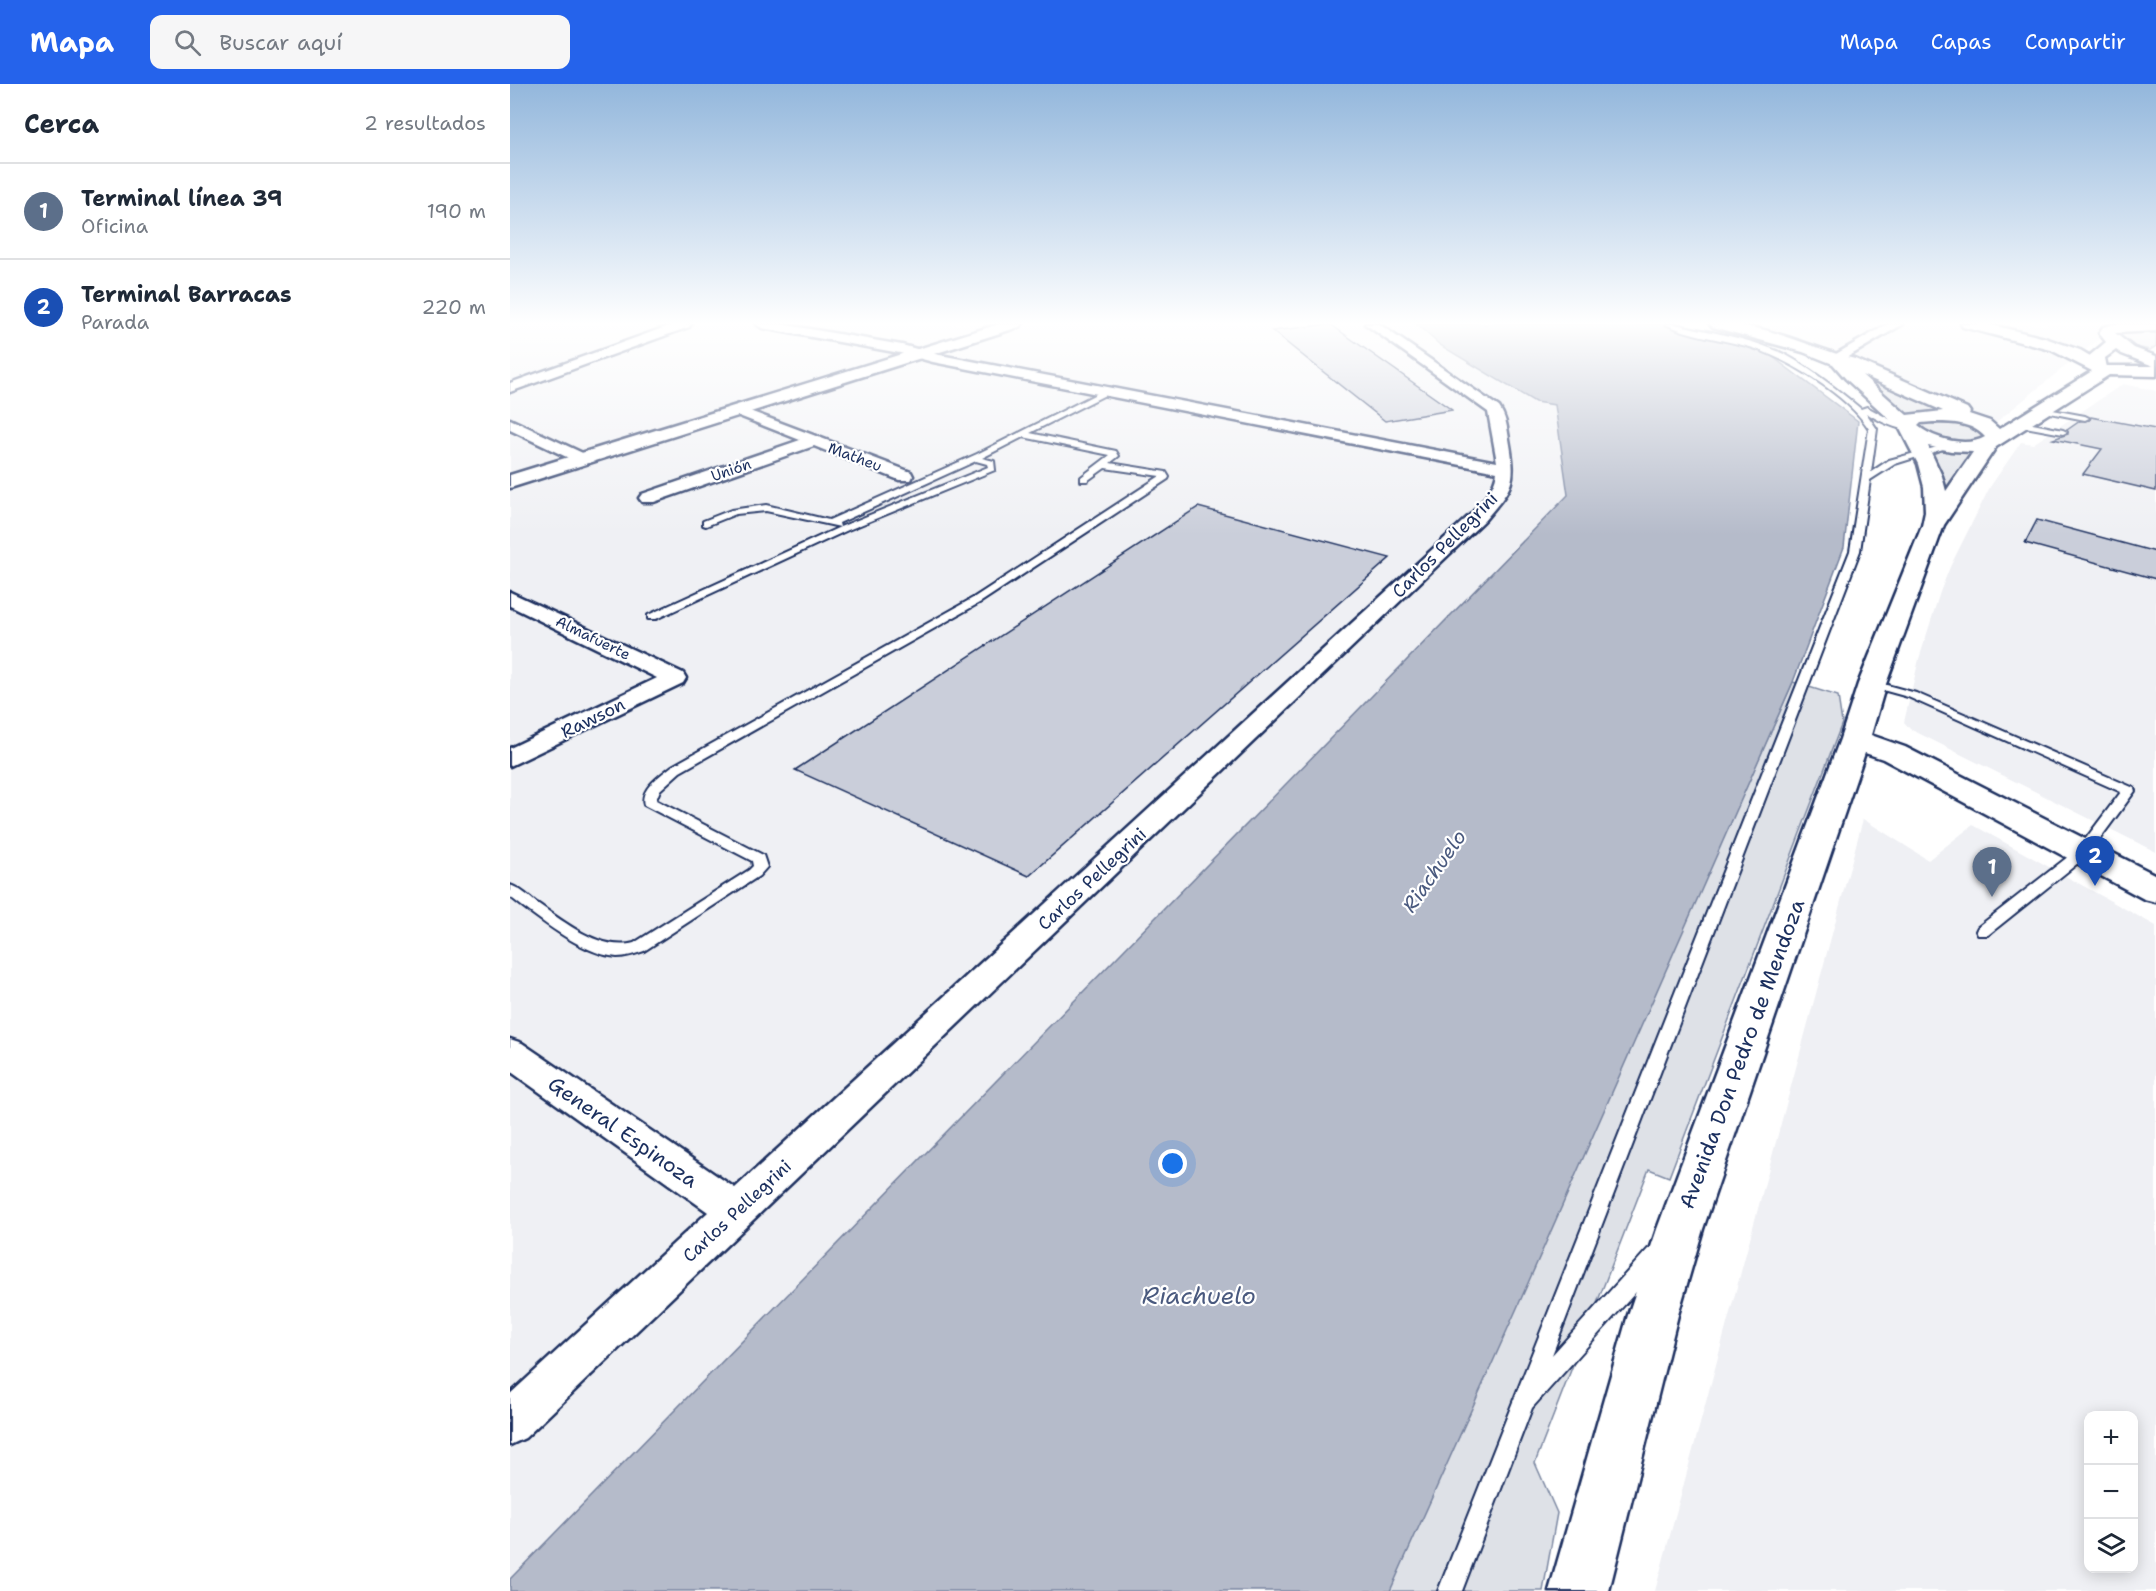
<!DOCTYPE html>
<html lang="es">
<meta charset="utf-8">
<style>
body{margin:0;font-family:"Shantell Sans",sans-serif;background:#f6f6f7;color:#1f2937}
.controls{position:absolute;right:18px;bottom:18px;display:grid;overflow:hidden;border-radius:12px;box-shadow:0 3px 15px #0003}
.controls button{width:54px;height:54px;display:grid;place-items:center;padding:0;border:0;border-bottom:2px solid #e0e1e3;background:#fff;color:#1f2937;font:30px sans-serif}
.you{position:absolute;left:663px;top:1080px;width:21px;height:21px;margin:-15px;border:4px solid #fff;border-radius:50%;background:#1a73e8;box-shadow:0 0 0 9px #1a73e833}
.badge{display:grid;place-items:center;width:39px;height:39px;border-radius:50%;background:#2563eb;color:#fff;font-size:20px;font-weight:700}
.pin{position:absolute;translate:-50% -50px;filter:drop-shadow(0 2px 3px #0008)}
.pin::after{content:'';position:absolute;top:32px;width:21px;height:18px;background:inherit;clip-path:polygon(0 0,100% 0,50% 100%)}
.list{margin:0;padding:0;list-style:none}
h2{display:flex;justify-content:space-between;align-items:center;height:78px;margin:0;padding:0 24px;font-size:26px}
h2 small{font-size:20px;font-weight:400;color:#747a83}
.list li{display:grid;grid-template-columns:39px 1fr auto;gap:18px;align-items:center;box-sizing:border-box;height:96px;padding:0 24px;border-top:2px solid #e0e1e3}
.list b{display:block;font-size:22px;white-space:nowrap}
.list p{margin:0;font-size:20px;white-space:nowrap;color:#747a83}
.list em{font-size:20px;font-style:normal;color:#747a83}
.icon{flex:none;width:33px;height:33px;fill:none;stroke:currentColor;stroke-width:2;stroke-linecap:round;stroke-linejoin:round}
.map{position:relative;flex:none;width:1646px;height:1507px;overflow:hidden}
header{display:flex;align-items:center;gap:36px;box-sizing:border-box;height:84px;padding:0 30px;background:#2563eb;color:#fff}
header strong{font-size:28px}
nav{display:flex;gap:33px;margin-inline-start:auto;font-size:21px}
.search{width:420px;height:54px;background:#f6f6f7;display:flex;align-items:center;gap:15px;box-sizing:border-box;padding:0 21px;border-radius:12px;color:#747a83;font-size:22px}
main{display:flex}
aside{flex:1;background:#fff}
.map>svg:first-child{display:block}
.built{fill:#eff0f4;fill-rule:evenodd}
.green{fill:#dee1e7;stroke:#7c88a2;stroke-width:1.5}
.water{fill:#b5bbca;stroke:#77839f;stroke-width:1.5}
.building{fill:#caceda;stroke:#1b2f5e;stroke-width:1.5}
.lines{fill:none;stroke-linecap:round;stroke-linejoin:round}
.service-casing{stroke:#1b2f5e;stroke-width:4}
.minor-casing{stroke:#1b2f5e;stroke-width:5}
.tertiary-casing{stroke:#1b2f5e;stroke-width:5}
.secondary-casing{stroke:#1b2f5e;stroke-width:5}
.motorway-casing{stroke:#1b2f5e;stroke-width:5}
.service{fill:#fff;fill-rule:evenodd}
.minor{fill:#fff;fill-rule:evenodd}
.tertiary{fill:#fff;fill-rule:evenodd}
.secondary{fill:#fff;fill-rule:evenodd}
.motorway{fill:#fff;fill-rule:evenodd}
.labels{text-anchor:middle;stroke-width:4.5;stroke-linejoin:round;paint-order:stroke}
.far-street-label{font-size:15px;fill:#1b2f5e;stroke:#fff}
.street-label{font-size:18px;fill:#1b2f5e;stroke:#fff}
.water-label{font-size:20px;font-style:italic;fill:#49597e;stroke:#fff}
.near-street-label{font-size:21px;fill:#1b2f5e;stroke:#fff}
.near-water-label{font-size:24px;font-style:italic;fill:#49597e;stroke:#fff}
</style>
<header>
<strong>Mapa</strong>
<div class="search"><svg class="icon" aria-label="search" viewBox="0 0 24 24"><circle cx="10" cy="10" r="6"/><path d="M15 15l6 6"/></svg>Buscar aquí</div>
<nav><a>Mapa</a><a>Capas</a><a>Compartir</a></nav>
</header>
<main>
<aside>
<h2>Cerca<small>2 resultados</small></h2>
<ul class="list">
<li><span class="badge" style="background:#5c6f8a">1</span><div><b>Terminal línea 39</b><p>Oficina</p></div><em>190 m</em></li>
<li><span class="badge" style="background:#1a4fb4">2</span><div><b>Terminal Barracas</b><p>Parada</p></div><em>220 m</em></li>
</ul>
</aside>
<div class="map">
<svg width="1646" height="1507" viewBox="0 0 1646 1507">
<rect width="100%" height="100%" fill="#fff"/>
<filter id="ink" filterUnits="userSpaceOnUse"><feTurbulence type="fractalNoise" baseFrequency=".0167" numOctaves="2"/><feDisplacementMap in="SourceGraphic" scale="12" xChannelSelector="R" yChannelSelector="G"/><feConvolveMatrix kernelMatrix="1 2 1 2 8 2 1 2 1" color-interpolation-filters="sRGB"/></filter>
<g filter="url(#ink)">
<!-- built -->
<g class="built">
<polygon points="0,240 906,240 930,261 1025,318 1045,321 1058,410 0,1495"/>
<polygon points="1205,240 1607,240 1485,339 1344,274"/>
<polygon points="1613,300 1646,307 1646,768 1400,645 1394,638 1409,575 1430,508 1440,483 1480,403 1511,358 1523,360"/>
<path d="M 1353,735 L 1418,776 L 1463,741 L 1646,842 L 1646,1507 L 1145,1507 ZM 1578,1332 L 1624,1332 L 1624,1484 L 1578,1484 Z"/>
</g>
<!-- green -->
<g class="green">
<polygon points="1646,245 1646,262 1640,266 1618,261 1607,252 1606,248"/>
<polygon points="1343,284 1452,333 1396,335"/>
<path d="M 1422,335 L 1456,339 L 1476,351 L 1473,356 C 1449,362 1427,356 1407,343 L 1410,338 Z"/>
<polygon points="1413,356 1469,364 1437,413"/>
<polygon points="1283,598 1328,612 1332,639 1159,1093 1139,1085 1025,1379 1047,1429 1033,1507 878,1507"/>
</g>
<!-- water -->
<polygon class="water" points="906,240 1148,240 1256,268 1348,337 1334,463 1283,598 1007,1224 880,1507 0,1507 0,1495 1058,411 1045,321 1025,318 930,261"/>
<!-- building -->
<g class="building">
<polygon points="820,240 942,326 875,337 762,247"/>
<polygon points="1581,333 1646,345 1646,407 1573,390 1592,365 1543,355 1558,350 1557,346 1570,337 1580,336"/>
<polygon points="688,423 880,474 519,792 285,686"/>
<polygon points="1527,436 1646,468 1646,495 1515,459"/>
</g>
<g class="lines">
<!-- service casing -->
<g class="service-casing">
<g id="service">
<path d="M 1156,240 L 1165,240 C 1199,248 1244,255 1276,271 C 1303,286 1327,305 1351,325 L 1357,323 L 1379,335 L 1402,342 L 1402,346 C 1386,346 1370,337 1356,329 L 1367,345 L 1361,388 L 1379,376 L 1442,359 L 1446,361 L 1385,380 L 1360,396 L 1350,467 L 1042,1271 L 1138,1165 L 1145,1163 L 1152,1165 L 1155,1172 L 1152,1179 L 1022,1324 L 952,1507 L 928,1507 L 1340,467 L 1359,345 C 1339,312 1277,274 1240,263 C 1216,256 1176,251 1156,240 Z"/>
<path d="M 596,305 L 599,305 L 599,309 L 520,349 L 606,367 L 609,372 L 600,379 L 656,388 L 659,393 L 658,395 L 471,518 L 170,688 L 150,706 L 146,716 L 253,771 L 257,783 L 249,792 L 134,867 C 125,870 116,873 107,873 C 71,870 28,834 0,813 L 0,801 C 10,804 19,813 27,819 C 53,837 90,868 124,859 L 239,786 L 243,782 L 242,777 L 134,721 C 129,705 151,691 162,682 L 463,514 L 650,392 L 595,384 L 577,397 L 571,397 L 571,393 L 600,371 L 513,353 L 472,374 L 484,377 L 485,386 L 338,446 L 146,535 L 138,535 L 138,531 L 330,443 L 256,427 L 226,430 L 196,442 L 193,441 L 193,437 L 221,426 L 256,421 L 319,436 L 467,370 ZM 466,377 L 477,380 L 478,383 L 330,443 L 329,439 Z"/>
<polygon points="1532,324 1575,332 1579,334 1575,336 1535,328 1532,328"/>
<polygon points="1513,338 1553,346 1557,348 1553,350 1510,342 1510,338"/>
<polygon points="1362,597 1406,609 1624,704 1625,707 1578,771 1478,851 1468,851 1466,847 1468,843 1568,765 1611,708 1398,613 1358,602 1356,600"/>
</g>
</g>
<!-- minor casing -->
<g class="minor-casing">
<g id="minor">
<polygon points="164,240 181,240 179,243 0,308 0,299"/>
<path d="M 246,240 L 271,240 L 392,261 L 425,270 L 987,378 L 978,328 L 855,240 L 869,240 L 989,323 C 996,333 997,343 999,355 C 1007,400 1003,403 974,437 L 15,1354 L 0,1361 L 0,1310 L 198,1128 L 0,987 L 0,955 L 12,959 L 225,1104 L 962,429 C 973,416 984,406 987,388 L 423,278 L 390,269 L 252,244 Z"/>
<polygon points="1378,240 1393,240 1331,277 1321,277 1319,274"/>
<polygon points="229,323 401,388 403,392 401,396 389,396 304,362 144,418 132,418 129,414 132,410 290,356 224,330 222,327"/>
<polygon points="0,335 79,372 81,375 79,378 67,378 0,346"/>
<polygon points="0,508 173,589 176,594 173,599 0,682 0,664 147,594 0,522"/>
</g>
</g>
<!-- tertiary casing -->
<g class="tertiary-casing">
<polygon id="tertiary" points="1604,240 1646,240 1646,247 1605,249 1624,264 1646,272 1646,283 1612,270 1606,266 1595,274 1597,284 1595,288 1583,288 1578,273 1596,258 1589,249 1593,243"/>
</g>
<!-- secondary casing -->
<g class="secondary-casing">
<g id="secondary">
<polygon points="489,240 512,240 509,243 0,404 0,391"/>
<path d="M 1200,240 C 1249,236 1300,264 1345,275 L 1457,324 L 1460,328 L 1459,330 L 1480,337 L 1489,345 L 1582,287 L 1541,266 L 1453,243 L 1451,240 L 1478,240 L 1535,254 L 1570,266 L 1597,282 L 1646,282 L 1646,292 L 1599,291 L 1486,363 L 1434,441 L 1376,600 L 1361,651 L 1395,663 L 1646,791 L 1646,818 L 1634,815 L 1373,675 L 1355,669 L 1193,1145 L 1168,1231 L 1099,1507 L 1039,1507 L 1118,1231 L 1147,1145 L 1330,655 L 1348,600 L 1412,442 L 1415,428 L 1414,403 L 1408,380 L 1390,345 L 1336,295 L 1323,280 L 1293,268 L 1203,243 ZM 1352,291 L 1433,327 L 1397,331 ZM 1423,338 C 1442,338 1461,338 1475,353 C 1456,364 1424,355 1408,342 L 1411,339 ZM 1418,362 L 1441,367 L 1463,368 L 1436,407 L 1432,392 Z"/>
</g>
</g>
<!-- motorway casing -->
<g class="motorway-casing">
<polygon id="motorway" points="1629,240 1646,240 1646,247 1632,243"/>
</g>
<!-- service -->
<use href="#service" class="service"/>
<!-- minor -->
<use href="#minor" class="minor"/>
<!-- tertiary -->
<use href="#tertiary" class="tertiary"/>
<!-- secondary -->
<use href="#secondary" class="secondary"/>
<!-- motorway -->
<use href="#motorway" class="motorway"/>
</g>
</g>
<!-- sky -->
<linearGradient id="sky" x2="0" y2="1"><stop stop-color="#93b7dc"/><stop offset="0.53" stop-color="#fff"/><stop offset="1" stop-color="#fff" stop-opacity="0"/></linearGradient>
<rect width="1646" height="451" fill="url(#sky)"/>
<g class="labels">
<!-- far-street labels -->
<g class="far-street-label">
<text transform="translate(345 373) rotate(21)" y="5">Matheu</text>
<text transform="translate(221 386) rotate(-19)" y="5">Unión</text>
<text transform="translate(83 554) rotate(26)" y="5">Almafuerte</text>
</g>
<!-- street labels -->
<g class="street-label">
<text transform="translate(935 461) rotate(-45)" y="6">Carlos Pellegrini</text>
<text transform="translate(83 634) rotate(-26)" y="6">Rawson</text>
<text transform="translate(582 795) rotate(-43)" y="6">Carlos Pellegrini</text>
<text transform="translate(227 1127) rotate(-43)" y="6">Carlos Pellegrini</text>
</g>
<!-- water labels -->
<g class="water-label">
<text transform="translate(924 787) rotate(-55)" y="7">Riachuelo</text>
</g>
<!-- near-street labels -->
<g class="near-street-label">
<text transform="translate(1232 970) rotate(-70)" y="7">Avenida Don Pedro de Mendoza</text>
<text transform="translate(113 1048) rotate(35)" y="7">General Espinoza</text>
</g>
<!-- near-water labels -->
<g class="near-water-label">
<text x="689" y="1220">Riachuelo</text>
</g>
</g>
</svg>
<div class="controls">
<button>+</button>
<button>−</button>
<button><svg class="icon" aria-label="layers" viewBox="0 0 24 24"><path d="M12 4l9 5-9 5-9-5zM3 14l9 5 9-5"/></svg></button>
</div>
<div class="you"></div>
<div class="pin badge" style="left:1482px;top:813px;background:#5c6f8a">1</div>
<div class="pin badge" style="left:1585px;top:802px;background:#1a4fb4">2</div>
</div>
</main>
